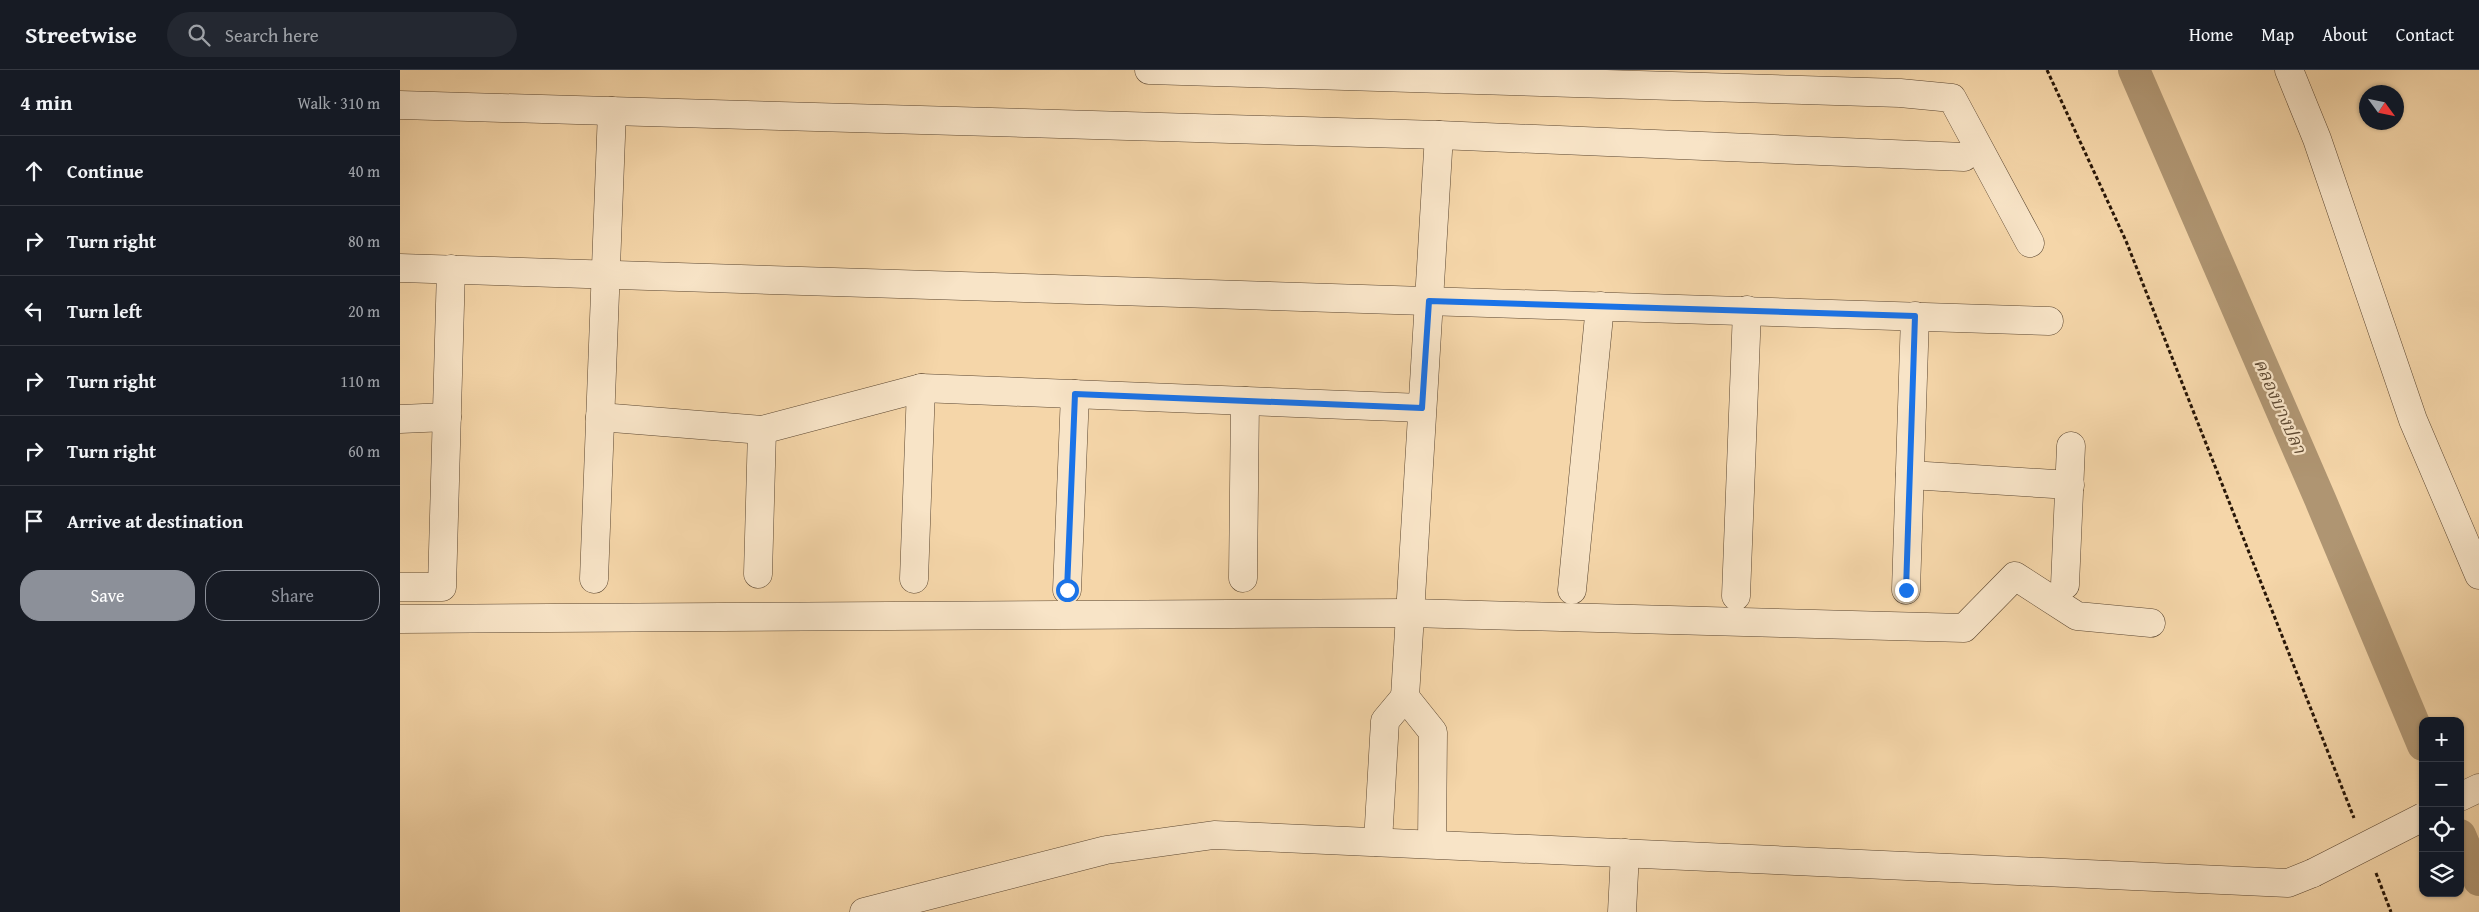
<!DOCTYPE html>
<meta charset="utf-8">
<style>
body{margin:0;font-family:"Gentium Book Plus","Noto Serif Thai",serif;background:#242831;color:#f1f3f6}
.controls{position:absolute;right:15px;bottom:15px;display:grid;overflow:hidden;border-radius:10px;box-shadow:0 1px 4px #0004}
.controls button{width:45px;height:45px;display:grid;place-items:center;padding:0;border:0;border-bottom:1px solid #363941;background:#171b24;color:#f1f3f6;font:25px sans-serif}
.compass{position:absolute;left:1959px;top:15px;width:45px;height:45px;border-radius:50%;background:#171b24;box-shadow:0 1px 4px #0004;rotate:123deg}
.stop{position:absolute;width:15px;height:15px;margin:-11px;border:4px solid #1a73e8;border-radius:50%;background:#fff}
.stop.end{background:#1a73e8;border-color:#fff;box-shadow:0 1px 5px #0008}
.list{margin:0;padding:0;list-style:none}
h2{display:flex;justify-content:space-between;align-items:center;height:65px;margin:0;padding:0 20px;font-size:21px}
h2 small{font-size:16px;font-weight:400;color:#9ea1a6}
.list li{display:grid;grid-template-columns:32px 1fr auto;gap:15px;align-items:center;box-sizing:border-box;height:70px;padding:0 20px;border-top:1px solid #363941}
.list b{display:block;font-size:19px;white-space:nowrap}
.list em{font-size:16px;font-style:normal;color:#9ea1a6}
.actions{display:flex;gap:10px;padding:15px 20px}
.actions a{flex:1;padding:11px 0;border:1px solid #8c9099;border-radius:20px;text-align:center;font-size:18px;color:#8c9099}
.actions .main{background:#8c9099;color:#fff}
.icon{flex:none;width:28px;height:28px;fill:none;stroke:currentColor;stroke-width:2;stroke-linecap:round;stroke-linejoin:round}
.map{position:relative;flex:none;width:2079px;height:842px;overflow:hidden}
header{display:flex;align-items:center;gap:30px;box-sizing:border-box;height:70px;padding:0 25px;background:#171b24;border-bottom:1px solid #363941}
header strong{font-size:24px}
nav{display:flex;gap:28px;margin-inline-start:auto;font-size:18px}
.search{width:350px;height:45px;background:#242831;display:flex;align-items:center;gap:12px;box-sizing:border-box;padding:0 18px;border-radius:28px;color:#9ea1a6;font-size:19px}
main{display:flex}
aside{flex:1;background:#171b24}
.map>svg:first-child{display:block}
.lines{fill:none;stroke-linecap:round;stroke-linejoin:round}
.canal{stroke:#af9572;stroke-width:32}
.street-casing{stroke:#5b4630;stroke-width:29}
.path{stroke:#281607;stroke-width:3;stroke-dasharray:4 2.5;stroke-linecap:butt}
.street{stroke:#f8e4c7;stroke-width:28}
.street-bridge-casing{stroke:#5b4630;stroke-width:29;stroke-linecap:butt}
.street-bridge{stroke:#f8e4c7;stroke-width:28}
.route{stroke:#1a73e8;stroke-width:6}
.labels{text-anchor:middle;stroke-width:4.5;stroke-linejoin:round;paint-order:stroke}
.water-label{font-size:18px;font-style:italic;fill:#5e4932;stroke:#f8e4c7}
</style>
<header>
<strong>Streetwise</strong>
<div class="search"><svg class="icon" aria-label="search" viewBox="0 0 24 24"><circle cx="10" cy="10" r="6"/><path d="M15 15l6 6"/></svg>Search here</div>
<nav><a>Home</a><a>Map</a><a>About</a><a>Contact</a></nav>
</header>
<main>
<aside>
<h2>4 min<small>Walk · 310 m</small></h2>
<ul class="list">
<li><svg class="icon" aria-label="ahead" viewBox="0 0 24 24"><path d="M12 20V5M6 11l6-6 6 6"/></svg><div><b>Continue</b></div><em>40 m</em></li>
<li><svg class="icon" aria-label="right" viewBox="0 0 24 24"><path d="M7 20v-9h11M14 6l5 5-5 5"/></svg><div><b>Turn right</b></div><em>80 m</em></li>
<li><svg class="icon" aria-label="left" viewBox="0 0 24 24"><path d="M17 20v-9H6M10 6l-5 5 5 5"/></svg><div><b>Turn left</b></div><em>20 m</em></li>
<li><svg class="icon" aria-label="right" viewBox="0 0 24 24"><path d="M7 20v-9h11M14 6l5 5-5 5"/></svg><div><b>Turn right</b></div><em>110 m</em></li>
<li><svg class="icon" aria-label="right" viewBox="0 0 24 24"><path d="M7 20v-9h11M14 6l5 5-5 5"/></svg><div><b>Turn right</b></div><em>60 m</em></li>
<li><svg class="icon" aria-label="arrive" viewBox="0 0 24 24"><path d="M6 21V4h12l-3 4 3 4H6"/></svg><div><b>Arrive at destination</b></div></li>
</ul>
<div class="actions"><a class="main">Save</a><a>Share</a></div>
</aside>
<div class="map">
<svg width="2079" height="842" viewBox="0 0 2079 842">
<rect width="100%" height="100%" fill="#f5d6a9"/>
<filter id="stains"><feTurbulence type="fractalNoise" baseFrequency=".004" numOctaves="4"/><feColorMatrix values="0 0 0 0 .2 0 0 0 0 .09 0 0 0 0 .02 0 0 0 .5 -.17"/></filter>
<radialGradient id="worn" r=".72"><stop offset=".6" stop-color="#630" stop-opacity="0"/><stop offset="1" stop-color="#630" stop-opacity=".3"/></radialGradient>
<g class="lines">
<!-- canal -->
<g class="canal">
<polyline points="1734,0 1920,429 2023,675"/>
<polyline points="2060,765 2079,810"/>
</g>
<!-- street casing -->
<g class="street-casing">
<g id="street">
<polyline points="749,0 1500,23 1552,28 1630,173"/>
<polyline points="1889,0 1917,69 2013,350 2079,505"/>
<polyline points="0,35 1039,65 1564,87"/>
<polyline points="0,198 1649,251"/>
<polyline points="200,347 362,360 521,318 1022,338"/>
<polyline points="0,349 47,347"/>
<polyline points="1510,405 1670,415"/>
<polyline points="358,504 362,360"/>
<polyline points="843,508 845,331"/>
<polyline points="194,509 212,41"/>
<polyline points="514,509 521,318"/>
<polyline points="1665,515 1671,376"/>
<polyline points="0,517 42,517 51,199"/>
<polyline points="667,520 675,324"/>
<polyline points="1172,520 1200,236"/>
<polyline points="1506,520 1515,246"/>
<polyline points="1336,526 1347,240"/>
<polyline points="0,549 1010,543 1564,558 1615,506 1677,546 1751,553"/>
<polyline points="1005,627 1039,65"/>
<polyline points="2060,727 2079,718"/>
<polyline points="978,772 985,651 1005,627 1033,662 1032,774"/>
<polyline points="464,842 706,780 814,765 1888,813 1913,803"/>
<polyline points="1222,842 1225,783"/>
</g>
</g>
<!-- path -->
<g class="path">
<polyline points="1647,0 1726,171 1954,748"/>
<polyline points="1976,803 1991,842"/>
</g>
<!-- street -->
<use href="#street" class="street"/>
<!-- street-bridge casing -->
<g class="street-bridge-casing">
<polyline id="street-bridge" points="1913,803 2023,747"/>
</g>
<!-- street-bridge -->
<use href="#street-bridge" class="street-bridge"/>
</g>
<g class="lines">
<!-- route -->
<polyline class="route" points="667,520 675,324 1022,338 1029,231 1515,246 1506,520"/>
</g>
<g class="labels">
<!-- water labels -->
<g class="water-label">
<text transform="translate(1880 336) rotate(66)" y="6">คลองบางปลา</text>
</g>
</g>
<rect width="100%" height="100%" filter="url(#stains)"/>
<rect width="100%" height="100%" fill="url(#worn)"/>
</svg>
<div class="controls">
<button>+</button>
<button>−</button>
<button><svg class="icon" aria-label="locate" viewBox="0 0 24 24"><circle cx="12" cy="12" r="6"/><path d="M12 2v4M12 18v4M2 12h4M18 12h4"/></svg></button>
<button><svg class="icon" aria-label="layers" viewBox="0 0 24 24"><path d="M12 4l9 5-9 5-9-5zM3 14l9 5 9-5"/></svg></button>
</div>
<svg class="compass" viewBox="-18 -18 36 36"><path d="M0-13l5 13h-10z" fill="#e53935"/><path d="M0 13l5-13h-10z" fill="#9ea1a6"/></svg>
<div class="stop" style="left:667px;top:520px"></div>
<div class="stop end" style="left:1506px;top:520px"></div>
</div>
</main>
